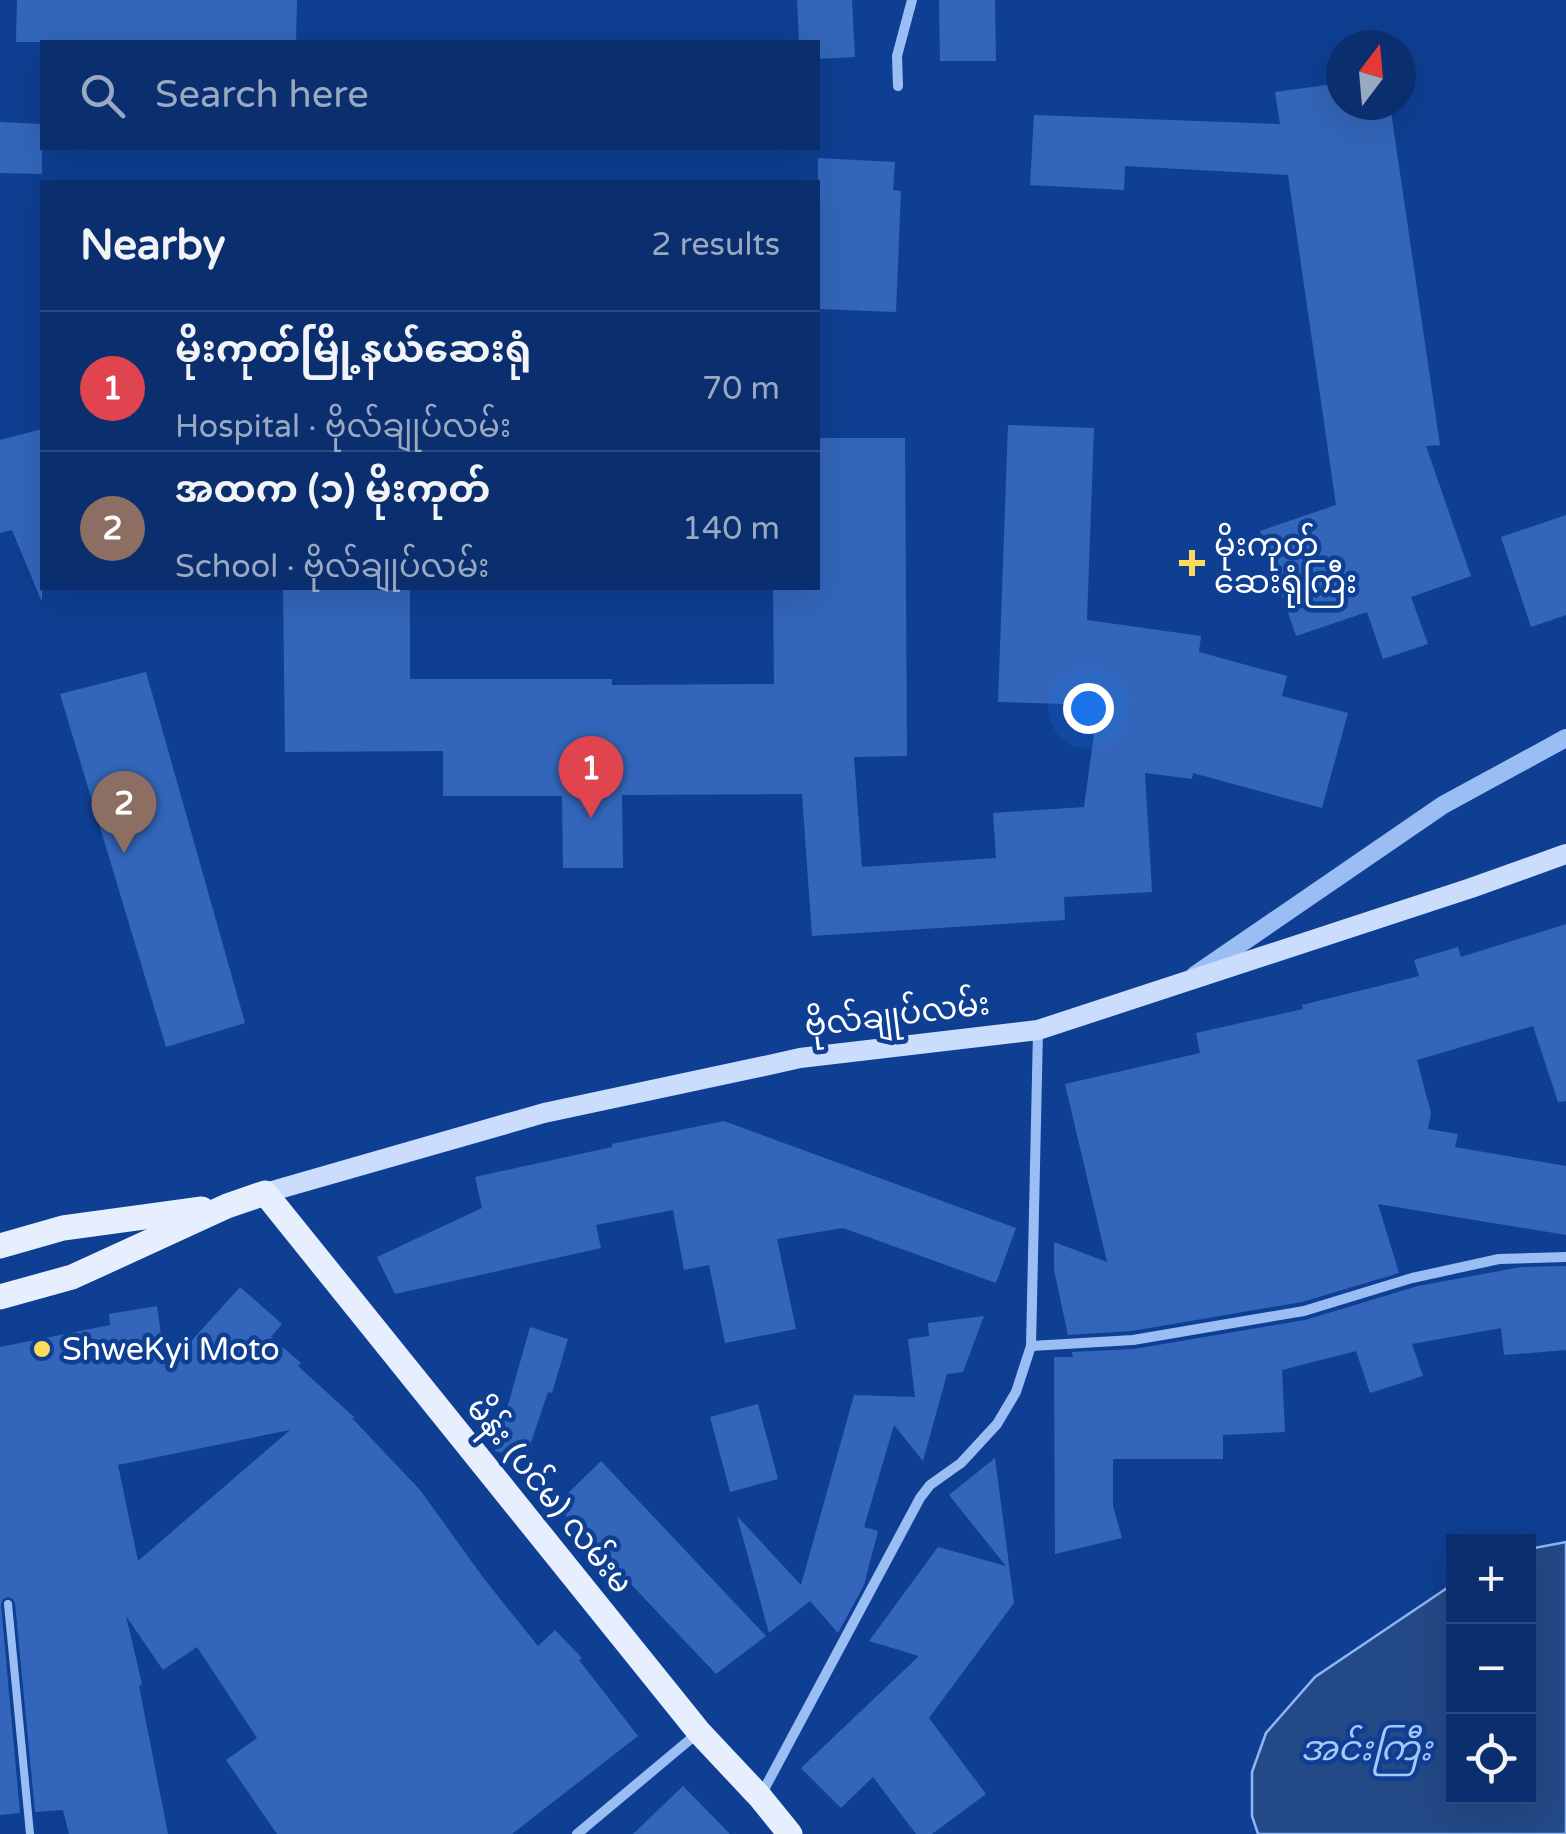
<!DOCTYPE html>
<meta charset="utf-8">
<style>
body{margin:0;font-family:"Varela Round","Noto Sans Myanmar",sans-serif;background:#143773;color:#f1f3f6}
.controls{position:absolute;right:30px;bottom:30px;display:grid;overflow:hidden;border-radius:0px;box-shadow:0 10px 40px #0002}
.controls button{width:90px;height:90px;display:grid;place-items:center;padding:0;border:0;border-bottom:2px solid #2b4a81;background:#0b2f6e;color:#f1f3f6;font:50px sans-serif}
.compass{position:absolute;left:1326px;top:30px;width:90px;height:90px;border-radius:50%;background:#0b2f6e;box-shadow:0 10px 40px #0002;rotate:16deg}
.you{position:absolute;left:1088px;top:708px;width:35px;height:35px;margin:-25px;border:8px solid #fff;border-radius:50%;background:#1a73e8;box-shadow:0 0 0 15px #1a73e833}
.badge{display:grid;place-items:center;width:65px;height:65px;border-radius:50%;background:#e69b98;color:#fff;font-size:32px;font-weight:700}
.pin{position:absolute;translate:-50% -82px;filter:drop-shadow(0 2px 5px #0008)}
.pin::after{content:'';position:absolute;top:52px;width:35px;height:30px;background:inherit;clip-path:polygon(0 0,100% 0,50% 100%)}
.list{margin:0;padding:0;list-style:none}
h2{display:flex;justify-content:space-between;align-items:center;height:130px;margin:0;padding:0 40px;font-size:42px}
h2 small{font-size:32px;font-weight:400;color:#9aa9c2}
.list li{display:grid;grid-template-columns:65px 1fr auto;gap:30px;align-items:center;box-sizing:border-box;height:140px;padding:0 40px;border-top:2px solid #2b4a81}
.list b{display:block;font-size:38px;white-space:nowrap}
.list p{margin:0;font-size:32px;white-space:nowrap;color:#9aa9c2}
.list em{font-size:32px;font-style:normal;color:#9aa9c2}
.icon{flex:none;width:55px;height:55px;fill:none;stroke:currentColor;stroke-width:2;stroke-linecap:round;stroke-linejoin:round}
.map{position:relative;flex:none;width:1566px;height:1834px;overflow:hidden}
.search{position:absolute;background:#0b2f6e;box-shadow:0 10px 40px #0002;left:40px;top:40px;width:780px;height:110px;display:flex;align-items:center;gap:25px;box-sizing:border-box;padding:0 35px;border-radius:0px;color:#9aa9c2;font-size:38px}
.panel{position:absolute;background:#0b2f6e;box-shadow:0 10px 40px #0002;left:40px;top:180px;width:780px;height:410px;border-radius:0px}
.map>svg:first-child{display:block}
.water{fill:#244987;stroke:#8cb6f8;stroke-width:2.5}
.building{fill:#3366ba;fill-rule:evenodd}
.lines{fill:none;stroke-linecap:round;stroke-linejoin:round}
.service{stroke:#9abdf4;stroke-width:8}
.minor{stroke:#9abdf4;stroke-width:10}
.tertiary{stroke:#9abdf4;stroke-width:18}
.secondary{stroke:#caddfd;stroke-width:20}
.primary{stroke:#e7efff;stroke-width:25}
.poi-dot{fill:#ffdb5d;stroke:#0f3f92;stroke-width:4}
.labels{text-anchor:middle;stroke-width:9;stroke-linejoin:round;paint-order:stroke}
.poi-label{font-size:32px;fill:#fff;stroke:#0f3f92;text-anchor:start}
.street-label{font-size:32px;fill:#fff;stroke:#0f3f92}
.water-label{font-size:35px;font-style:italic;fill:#a6c7fb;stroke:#0f3f92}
</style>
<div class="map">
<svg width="1566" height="1834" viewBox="0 0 1566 1834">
<rect width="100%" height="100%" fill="#0f3f92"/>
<!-- water -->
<polygon class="water" points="1566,1542 1566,1834 1258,1834 1252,1816 1252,1772 1266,1733 1315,1677 1453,1584 1454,1796 1528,1796 1529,1549"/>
<!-- building -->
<g class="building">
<polygon points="17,0 297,0 296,42 16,42"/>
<polygon points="797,0 852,0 855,57 818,59 818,42 799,42"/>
<polygon points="939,0 995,0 996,61 940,61"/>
<polygon points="1341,83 1341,105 1390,105 1440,445 1426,446 1471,576 1411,597 1428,644 1383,659 1367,612 1296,636 1260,531 1336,505 1288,175 1125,166 1124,190 1030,185 1034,115 1280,124 1275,92"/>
<polygon points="0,122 42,124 42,174 0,173"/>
<polygon points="818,158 895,162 893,190 901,191 896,312 818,309"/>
<polygon points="1008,425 1094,428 1087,620 1201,636 1199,652 1287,676 1282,696 1348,713 1322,808 1193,773 1192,779 1145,773 1152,892 1064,897 1065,920 812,936 802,794 622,795 623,868 563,868 562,796 443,796 443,751 285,752 283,588 410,588 410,679 612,679 612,685 774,684 773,588 818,588 818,438 905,438 907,756 854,757 862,867 996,858 993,813 1084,807 1098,705 998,702"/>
<polygon points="42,429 42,600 41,600 12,530 0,533 0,440"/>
<polygon points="1566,515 1566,615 1531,627 1501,537"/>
<polygon points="146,672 245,1023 166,1047 60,694"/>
<polygon points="1566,924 1566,1101 1558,1102 1533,1026 1417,1060 1431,1113 1428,1129 1458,1134 1455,1147 1566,1166 1566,1235 1378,1204 1399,1273 1302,1302 1132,1331 1068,1335 1054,1270 1054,1242 1107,1262 1065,1084 1200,1053 1196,1033 1303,1009 1302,1005 1419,976 1414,960 1458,947 1461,957"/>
<polygon points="724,1121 1016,1228 996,1283 843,1228 777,1239 796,1329 725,1343 709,1265 684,1270 673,1210 596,1225 601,1248 395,1294 377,1257 482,1208 475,1177 612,1147 612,1144"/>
<polygon points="1566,1266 1566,1350 1504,1355 1501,1328 1412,1344 1423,1376 1370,1393 1356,1351 1282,1370 1285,1432 1223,1435 1223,1459 1113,1459 1113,1506 1122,1538 1055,1554 1054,1357 1073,1357 1072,1352 1134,1349 1305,1320 1418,1286 1521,1267"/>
<path d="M 240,1287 L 282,1324 L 271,1337 L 301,1363 L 298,1366 L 355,1418 L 352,1418 L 420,1490 L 485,1580 L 538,1646 L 555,1630 L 582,1658 L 579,1660 L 638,1736 L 512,1834 L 277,1834 L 226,1760 L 257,1738 L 197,1647 L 163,1670 L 126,1616 L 142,1684 L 139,1686 L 168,1834 L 69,1834 L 63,1810 L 35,1812 L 15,1603 L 13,1599 L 8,1597 L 3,1599 L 1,1605 L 20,1813 L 0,1815 L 0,1347 L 110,1325 L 109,1314 L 157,1306 L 166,1369 ZM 290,1430 L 138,1561 L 118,1465 Z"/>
<polygon points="984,1316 963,1372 947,1374 923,1461 894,1425 864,1527 878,1531 864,1585 838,1633 810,1601 769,1633 737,1516 801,1585 854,1395 915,1397 908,1339 929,1336 928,1323"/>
<polygon points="530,1327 568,1339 552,1393 548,1392 525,1460 495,1451"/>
<polygon points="758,1404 778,1479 730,1492 710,1417"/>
<polygon points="995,1458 1014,1603 929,1718 986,1794 932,1834 916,1834 873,1777 841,1808 801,1768 919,1656 869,1641 938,1547 1006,1566 949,1495"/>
<polygon points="601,1461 766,1636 716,1674 556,1505"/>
<polygon points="683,1786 730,1834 633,1834 680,1789"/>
</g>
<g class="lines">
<!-- service -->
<polyline class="service" points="8,1604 30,1834"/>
<!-- minor -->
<g class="minor">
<polyline points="898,86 897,56 912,0"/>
<polyline points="1031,1346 1133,1340 1304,1311 1412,1278 1499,1259 1566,1257"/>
<polyline points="760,1797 920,1498 930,1485 961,1463 997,1424 1016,1392 1031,1346 1038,1031"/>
<polyline points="577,1834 699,1732"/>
</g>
<!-- tertiary -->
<polyline class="tertiary" points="1195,975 1443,805 1566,738"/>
<!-- secondary -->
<polyline class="secondary" points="265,1193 544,1113 769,1065 800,1058 1038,1030 1471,888 1566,854"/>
<!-- primary -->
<g class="primary">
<polyline points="0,1246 63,1228 202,1209"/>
<polyline points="0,1297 72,1277 227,1206 265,1193 699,1732 760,1797 790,1834"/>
</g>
</g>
<!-- markers -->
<g class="poi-dot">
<path d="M1187 548h10v10h10v10h-10v10h-10v-10h-10v-10h10z"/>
<circle cx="42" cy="1349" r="10"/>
</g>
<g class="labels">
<!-- poi labels -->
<g class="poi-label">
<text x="1214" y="556">မိုးကုတ်‌<tspan x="1214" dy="37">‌ဆေးရုံကြီး</tspan></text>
<text x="62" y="1360">ShweKyi Moto</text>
</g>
<!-- street labels -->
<g class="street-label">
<text transform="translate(897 1014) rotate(-7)" y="11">ဗိုလ်‌ချုပ်‌လမ်း</text>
<text transform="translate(550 1495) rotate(51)" y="11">မိန်း (ပင်မ) လမ်းမ</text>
</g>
<!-- water labels -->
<g class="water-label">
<text x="1366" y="1760">အင်းကြီး</text>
</g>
</g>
</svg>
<div class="controls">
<button>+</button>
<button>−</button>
<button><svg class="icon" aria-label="locate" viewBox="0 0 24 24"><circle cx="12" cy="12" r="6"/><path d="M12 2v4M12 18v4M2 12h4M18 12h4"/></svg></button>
</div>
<svg class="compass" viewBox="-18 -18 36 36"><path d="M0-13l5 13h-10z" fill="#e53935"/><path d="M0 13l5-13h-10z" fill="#9aa9c2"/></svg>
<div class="you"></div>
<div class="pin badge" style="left:591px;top:818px;background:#e0444e">1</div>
<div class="pin badge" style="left:124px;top:853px;background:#8d6e63">2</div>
<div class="search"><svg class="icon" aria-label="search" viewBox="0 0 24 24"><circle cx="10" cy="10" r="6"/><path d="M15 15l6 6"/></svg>Search here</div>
<section class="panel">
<h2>Nearby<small>2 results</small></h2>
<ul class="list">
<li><span class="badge" style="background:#e0444e">1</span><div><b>မိုးကုတ်မြို့နယ်ဆေးရုံ</b><p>Hospital · ဗိုလ်‌ချုပ်‌လမ်း</p></div><em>70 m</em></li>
<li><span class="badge" style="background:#8d6e63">2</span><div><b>အထက (၁) မိုးကုတ်</b><p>School · ဗိုလ်‌ချုပ်‌လမ်း</p></div><em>140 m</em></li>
</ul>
</section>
</div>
